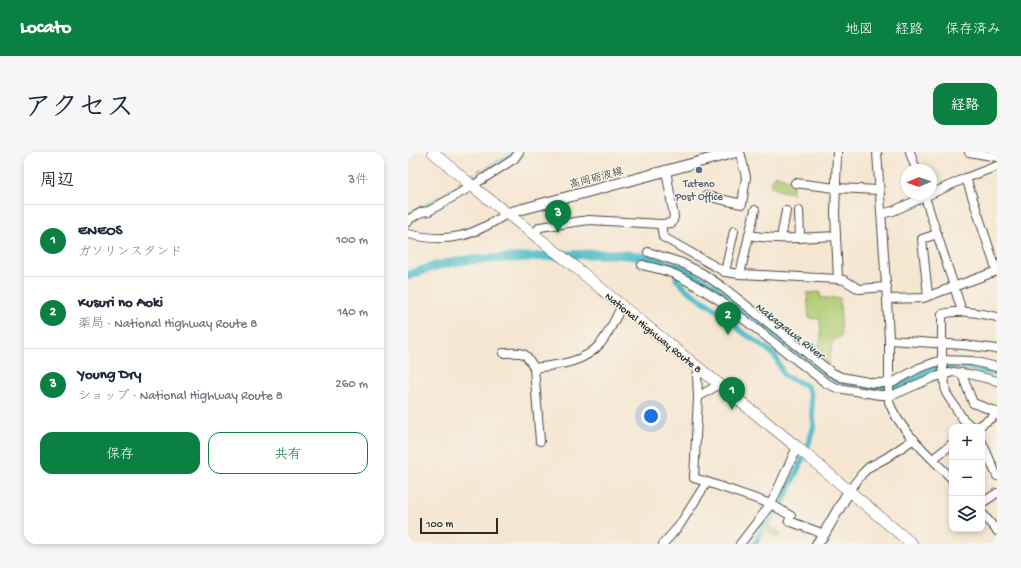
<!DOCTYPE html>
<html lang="ja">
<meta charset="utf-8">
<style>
body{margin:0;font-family:"Gochi Hand","Klee One",sans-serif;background:#f6f6f7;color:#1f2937}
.controls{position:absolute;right:12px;bottom:12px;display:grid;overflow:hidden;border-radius:8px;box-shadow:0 2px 6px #0003}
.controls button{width:36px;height:36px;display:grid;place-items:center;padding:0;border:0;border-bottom:1px solid #e0e1e3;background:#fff;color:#1f2937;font:20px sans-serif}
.compass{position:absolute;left:493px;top:12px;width:36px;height:36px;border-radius:50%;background:#fff;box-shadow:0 2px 6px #0003;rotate:268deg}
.scale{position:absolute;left:12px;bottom:10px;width:78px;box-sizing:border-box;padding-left:4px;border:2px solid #2b2b2b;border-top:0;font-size:11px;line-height:14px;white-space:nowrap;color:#2b2b2b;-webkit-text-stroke:3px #f7f3e8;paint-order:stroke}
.you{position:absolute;left:243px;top:264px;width:14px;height:14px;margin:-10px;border:3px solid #fff;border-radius:50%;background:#1a73e8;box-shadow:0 0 0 6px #1a73e833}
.badge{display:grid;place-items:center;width:26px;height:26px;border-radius:50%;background:#0b8043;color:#fff;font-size:13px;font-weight:700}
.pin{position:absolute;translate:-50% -33px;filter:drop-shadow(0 1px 2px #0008)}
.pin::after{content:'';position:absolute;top:21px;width:14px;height:12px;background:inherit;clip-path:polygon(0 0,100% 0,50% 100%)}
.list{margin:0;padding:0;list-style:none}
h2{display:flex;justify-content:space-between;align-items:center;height:52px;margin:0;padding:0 16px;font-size:17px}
h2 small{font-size:13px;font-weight:400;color:#747a83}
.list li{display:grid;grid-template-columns:26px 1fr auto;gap:12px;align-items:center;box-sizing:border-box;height:72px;padding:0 16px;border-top:1px solid #e0e1e3}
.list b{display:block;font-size:15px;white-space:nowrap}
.list p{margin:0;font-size:13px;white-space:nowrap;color:#747a83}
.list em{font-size:13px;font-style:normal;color:#747a83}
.actions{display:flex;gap:8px;padding:12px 16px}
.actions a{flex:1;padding:9px 0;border:1px solid #0b8043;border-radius:12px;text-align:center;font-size:14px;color:#0b8043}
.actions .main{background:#0b8043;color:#fff}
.icon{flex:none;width:22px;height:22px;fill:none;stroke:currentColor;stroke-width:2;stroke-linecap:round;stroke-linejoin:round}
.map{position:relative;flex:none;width:589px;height:392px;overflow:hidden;border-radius:12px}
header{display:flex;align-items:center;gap:24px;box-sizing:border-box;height:56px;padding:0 20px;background:#0b8043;color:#fff}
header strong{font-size:19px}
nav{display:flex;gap:22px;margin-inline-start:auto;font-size:14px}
.intro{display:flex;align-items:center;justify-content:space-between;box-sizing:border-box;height:96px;padding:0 24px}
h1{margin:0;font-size:28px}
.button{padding:10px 18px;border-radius:12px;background:#0b8043;color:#fff;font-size:14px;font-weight:700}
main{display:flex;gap:24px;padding:0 24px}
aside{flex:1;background:#fff;border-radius:12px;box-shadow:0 2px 6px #0003}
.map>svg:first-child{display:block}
.green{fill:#aecb71;stroke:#6c7b4e}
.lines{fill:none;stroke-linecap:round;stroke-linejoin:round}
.stream{stroke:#51becb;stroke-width:1.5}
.canal{stroke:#51becb;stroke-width:5.5}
.river{stroke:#51becb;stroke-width:9}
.minor-tunnel{stroke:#cdc1b0;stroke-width:8;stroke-dasharray:8 4;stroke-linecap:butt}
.minor-casing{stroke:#494744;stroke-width:10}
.major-casing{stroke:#494744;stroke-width:12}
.highway-casing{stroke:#494744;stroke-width:12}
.minor{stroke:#fff;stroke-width:8}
.major{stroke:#fff;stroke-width:10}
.highway{stroke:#fff;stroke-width:11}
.service-dot{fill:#5c6f8a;stroke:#f7f3e8;stroke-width:1.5}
.labels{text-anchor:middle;stroke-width:3;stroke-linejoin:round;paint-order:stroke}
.street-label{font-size:11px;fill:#2b2b2b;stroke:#f7f3e8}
.service-label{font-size:11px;fill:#4e5e75;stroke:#f7f3e8}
.water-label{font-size:12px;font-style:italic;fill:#36575b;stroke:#f7f3e8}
</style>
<header>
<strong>Locato</strong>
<nav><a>地図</a><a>経路</a><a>保存済み</a></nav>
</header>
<div class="intro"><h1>アクセス</h1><a class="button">経路</a></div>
<main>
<aside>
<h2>周辺<small>3件</small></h2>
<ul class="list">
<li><span class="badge">1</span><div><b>ENEOS</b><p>ガソリンスタンド</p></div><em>100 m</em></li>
<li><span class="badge">2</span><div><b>Kusuri no Aoki</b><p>薬局 · National Highway Route 8</p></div><em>140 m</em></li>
<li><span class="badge">3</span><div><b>Young Dry</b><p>ショップ · National Highway Route 8</p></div><em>260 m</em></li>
</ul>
<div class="actions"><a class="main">保存</a><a>共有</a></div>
</aside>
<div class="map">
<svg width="589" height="392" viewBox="0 0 589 392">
<rect width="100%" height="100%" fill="#f7f3e8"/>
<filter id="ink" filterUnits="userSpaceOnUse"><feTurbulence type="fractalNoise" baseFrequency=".025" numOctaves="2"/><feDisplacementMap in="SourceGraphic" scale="8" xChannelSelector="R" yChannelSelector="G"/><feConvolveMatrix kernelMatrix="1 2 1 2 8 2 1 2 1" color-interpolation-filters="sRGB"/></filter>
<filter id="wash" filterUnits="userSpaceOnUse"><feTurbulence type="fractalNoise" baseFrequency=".012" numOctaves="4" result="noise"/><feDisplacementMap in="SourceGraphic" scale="16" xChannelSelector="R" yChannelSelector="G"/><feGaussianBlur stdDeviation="0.9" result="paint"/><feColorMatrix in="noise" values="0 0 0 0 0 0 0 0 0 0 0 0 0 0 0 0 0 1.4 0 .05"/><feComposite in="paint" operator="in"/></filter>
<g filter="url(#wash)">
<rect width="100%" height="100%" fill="#f5e6d1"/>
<!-- green -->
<g class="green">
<polygon points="367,23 386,30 384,41 373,39 363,35 364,27"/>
<polygon points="412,140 413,146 432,146 433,185 425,188 420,214 406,205 413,187 412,167 401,166 399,141"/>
<polygon points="362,374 373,381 370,386 359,379"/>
</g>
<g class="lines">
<!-- stream -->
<g class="stream">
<polyline points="70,21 107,0"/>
<polyline points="7,59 49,35"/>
</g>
<!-- canal -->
<g class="canal">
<polyline points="271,121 273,116"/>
<polyline points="269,125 268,127 279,138 320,166 333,179 358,196 368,205 376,224 398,233 402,240 406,273 399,297"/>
<polyline points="347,392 355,376 373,354 395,306"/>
</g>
<!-- river -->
<path class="river" d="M 0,124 C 19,115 38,111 59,108 L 184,102 L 206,102 L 228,104 L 245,108 L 273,116 L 314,141 L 418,221 L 431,228 L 474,236 L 491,234 L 525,218 L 549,212 L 589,220"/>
</g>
</g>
<g filter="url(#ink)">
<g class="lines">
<!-- minor-tunnel -->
<polyline class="minor-tunnel" points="50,37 74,22"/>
<!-- minor casing -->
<g class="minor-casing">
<g id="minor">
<polyline points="429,0 427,62 430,127 436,128 451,137 479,135"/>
<path d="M 469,0 L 479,147 L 481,188 L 481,250 C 491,278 524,306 544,327"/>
<polyline points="502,0 508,18"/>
<polyline points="561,0 589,5"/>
<polyline points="558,26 589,120"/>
<polyline points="387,31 428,36 471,38"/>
<polyline points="516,42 554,159"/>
<polyline points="298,44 334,52 338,25 332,0"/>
<polyline points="391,59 392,86"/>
<polyline points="473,62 485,59 558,26 589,14"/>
<polyline points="0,70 1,67 14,60 21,59 64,34 106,7 111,0"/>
<polyline points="253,72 255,85 317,120 332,122 430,127"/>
<path d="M 0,82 C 42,92 65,84 100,61"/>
<polyline points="126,82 132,75 181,68 253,72 264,71 266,65 258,18"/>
<path d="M 341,83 C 370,89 399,85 428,84"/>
<polyline points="373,86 378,59"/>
<polyline points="240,100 274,111 294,121 316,136 423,220 433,225 465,231 484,231 511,216 534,208 564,209 589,215"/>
<path d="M 234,113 C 243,115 253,117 261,120 C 279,127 295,138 311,148 L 418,231 L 429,236 L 472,243 L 485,243 L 524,226 L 545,220 L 561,222 L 589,229"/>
<polyline points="317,120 326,79"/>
<polyline points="332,122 347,58"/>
<polyline points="520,143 514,87 529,82"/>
<polyline points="479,147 515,146 589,119"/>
<polyline points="481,188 556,193 589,197"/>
<path d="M 95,201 C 115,201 116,197 126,216"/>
<polyline points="293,218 289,223 290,245 286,326 299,330"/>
<polyline points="553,220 565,251 589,260"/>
<polyline points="290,245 305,236 309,231"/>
<path d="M 564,275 L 555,267 L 538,241 L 534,208 L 534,162 C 555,157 568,161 589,165"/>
<polyline points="570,275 589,262"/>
<path d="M 132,289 L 126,216 C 149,213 176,211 192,192 C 201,182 207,166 214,154"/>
<polyline points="574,290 589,324"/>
<polyline points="525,307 544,292"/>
<polyline points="441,339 454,322 461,315 478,306 506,287"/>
<polyline points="574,351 589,341"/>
<polyline points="574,361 589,379"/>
<polyline points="381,369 416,382"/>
<polyline points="255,392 271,374 299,330 363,352 383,364"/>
<polyline points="332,392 363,352 389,295"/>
</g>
</g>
<!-- major casing -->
<g class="major-casing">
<g id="major">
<polyline points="100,61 328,0"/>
<polyline points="409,392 416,382 441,339"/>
</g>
</g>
<!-- highway casing -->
<g class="highway-casing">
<polyline id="highway" points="25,0 64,34 166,114 214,154 389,295 504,392"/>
</g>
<!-- minor -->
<use href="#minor" class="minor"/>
<!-- major -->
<use href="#major" class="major"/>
<!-- highway -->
<use href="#highway" class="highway"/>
</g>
</g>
<!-- markers -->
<circle class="service-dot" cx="291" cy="18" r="4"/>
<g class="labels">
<!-- street labels -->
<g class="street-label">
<text transform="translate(188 25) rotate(-15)" y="4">高岡砺波線</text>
<text transform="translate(246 180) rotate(39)" y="4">National Highway Route 8</text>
</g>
<!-- service labels -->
<g class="service-label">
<text x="291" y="35">Tateno<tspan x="291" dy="13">Post Office</tspan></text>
</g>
<!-- water labels -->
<g class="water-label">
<text transform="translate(382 178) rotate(38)" y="4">Nakagawa River</text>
</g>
</g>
</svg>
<div class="controls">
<button>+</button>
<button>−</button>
<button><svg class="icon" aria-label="layers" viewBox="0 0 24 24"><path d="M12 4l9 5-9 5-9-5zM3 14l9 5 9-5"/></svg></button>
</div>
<svg class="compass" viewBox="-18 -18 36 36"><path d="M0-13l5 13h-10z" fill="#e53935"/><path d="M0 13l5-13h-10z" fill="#747a83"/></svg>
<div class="scale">100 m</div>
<div class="you"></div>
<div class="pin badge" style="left:324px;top:258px">1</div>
<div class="pin badge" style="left:320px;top:183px">2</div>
<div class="pin badge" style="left:150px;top:81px">3</div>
</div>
</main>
